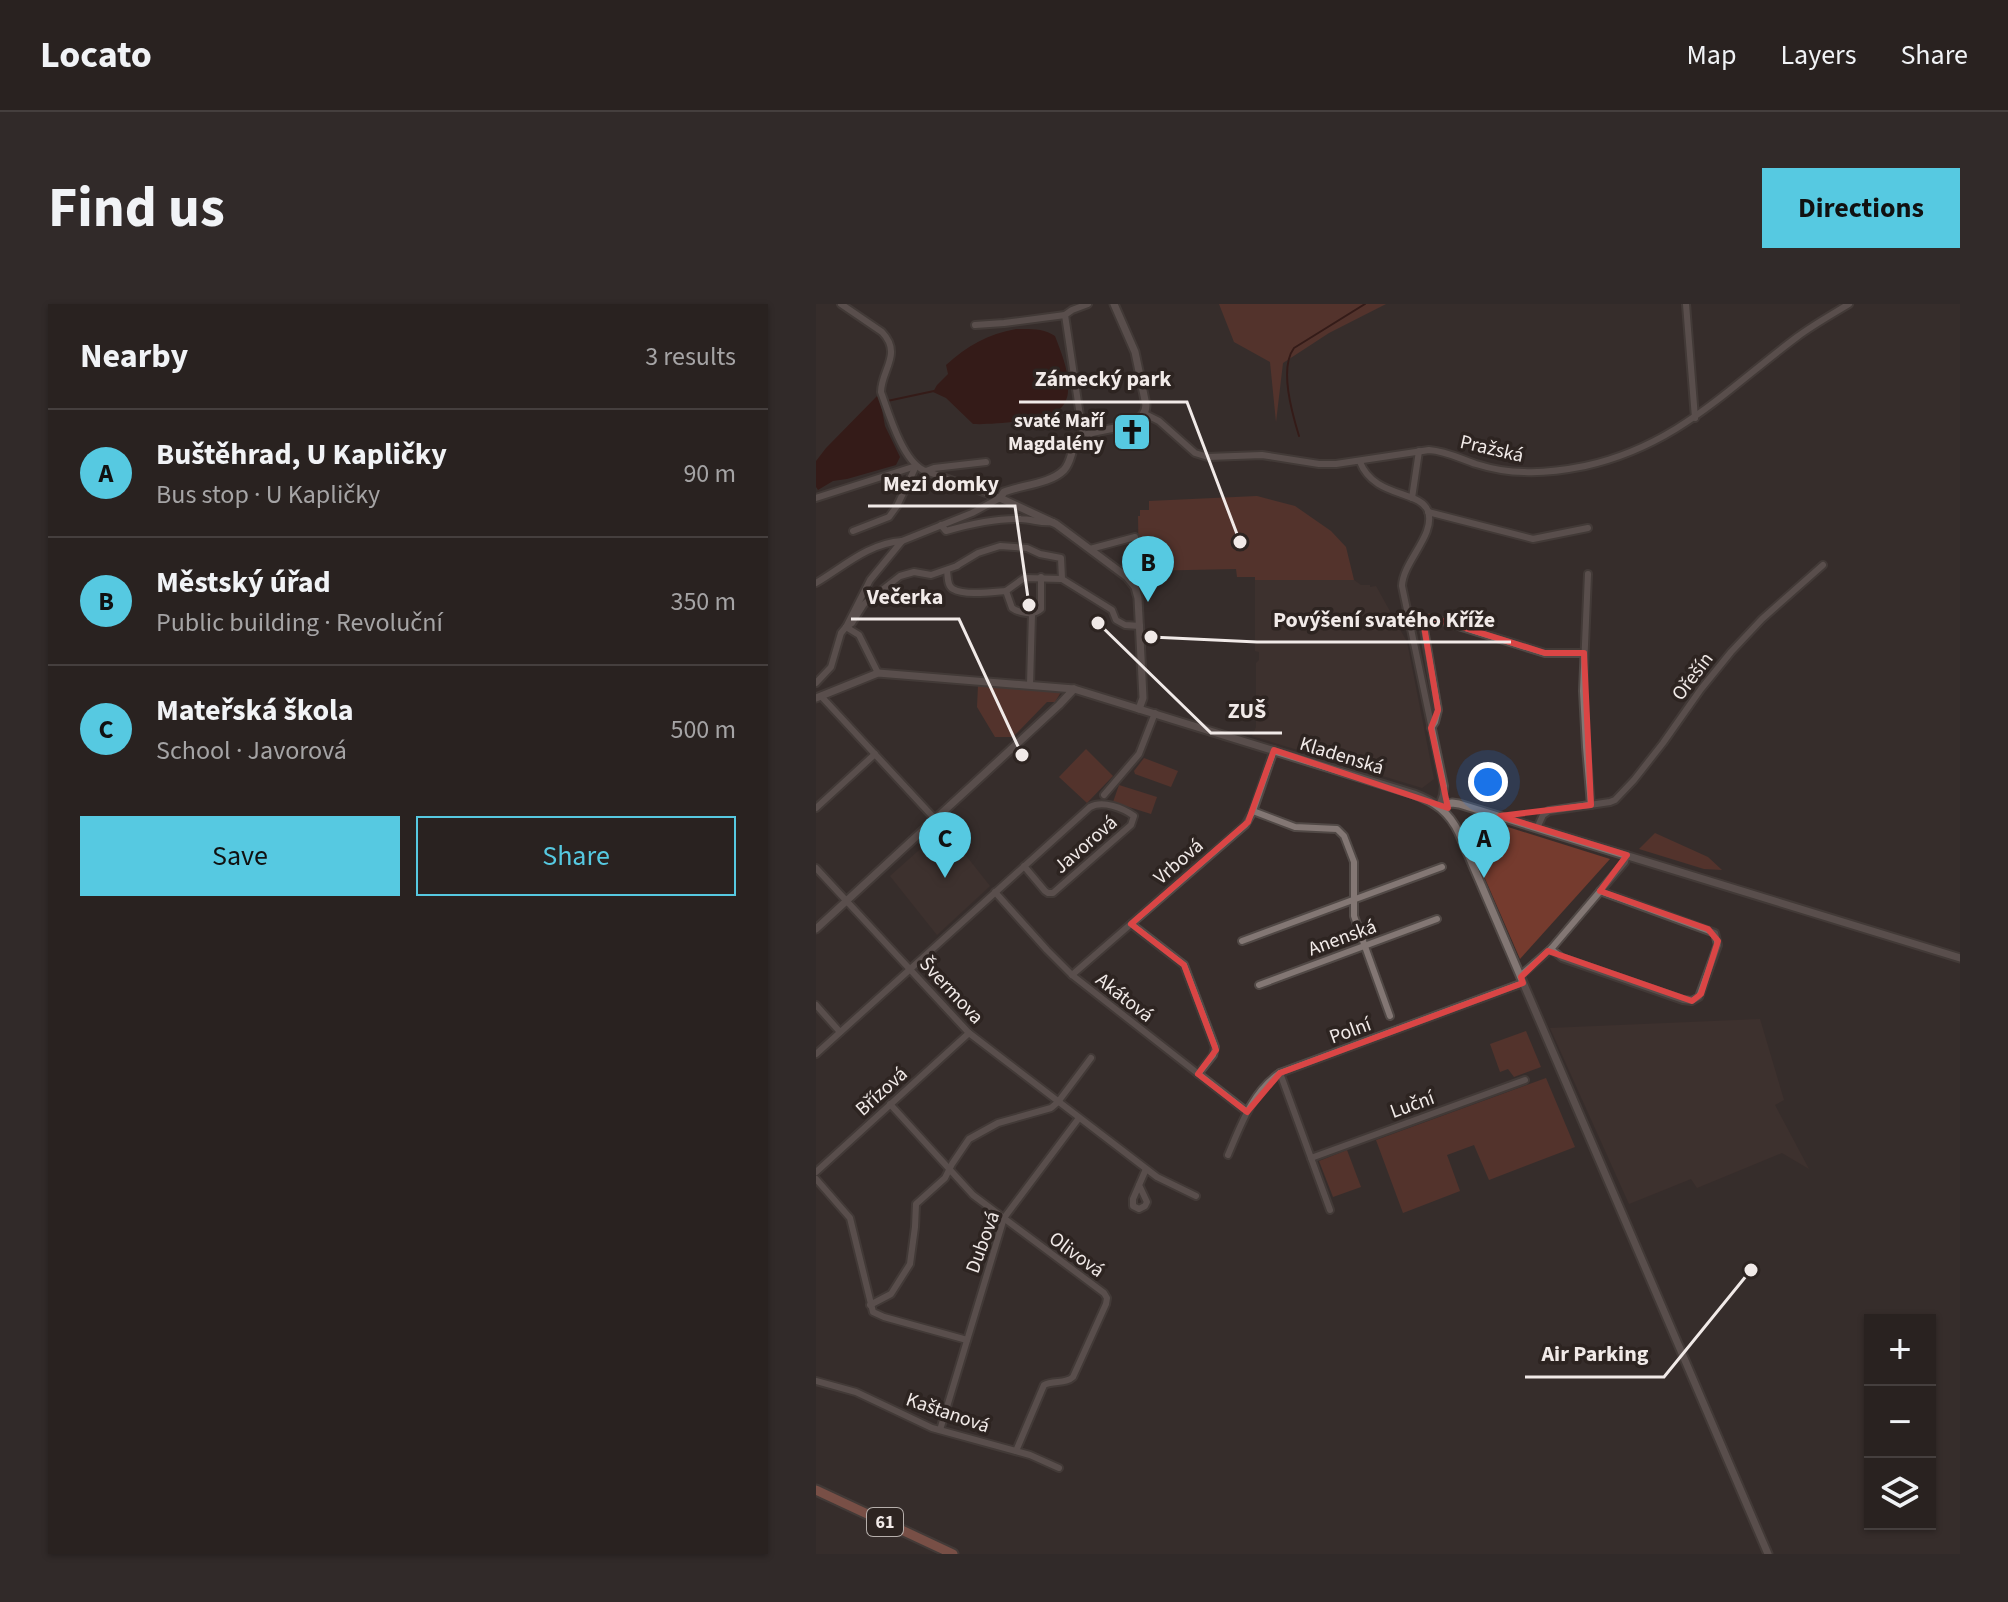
<!DOCTYPE html>
<meta charset="utf-8">
<style>
body{margin:0;font-family:"Source Sans 3",sans-serif;background:#312a29;color:#f1f3f6}
.controls{position:absolute;right:24px;bottom:24px;display:grid;overflow:hidden;border-radius:0px;box-shadow:0 2px 6px #0004}
.controls button{width:72px;height:72px;display:grid;place-items:center;padding:0;border:0;border-bottom:2px solid #453f3e;background:#292220;color:#f1f3f6;font:40px sans-serif}
.you{position:absolute;left:672px;top:478px;width:28px;height:28px;margin:-20px;border:6px solid #fff;border-radius:50%;background:#1a73e8;box-shadow:0 0 0 12px #1a73e833}
.badge{display:grid;place-items:center;width:52px;height:52px;border-radius:50%;background:#56c9e1;color:#111;font-size:26px;font-weight:700}
.pin{position:absolute;translate:-50% -66px;filter:drop-shadow(0 2px 4px #0008)}
.pin::after{content:'';position:absolute;top:42px;width:28px;height:24px;background:inherit;clip-path:polygon(0 0,100% 0,50% 100%)}
.list{margin:0;padding:0;list-style:none}
h2{display:flex;justify-content:space-between;align-items:center;height:104px;margin:0;padding:0 32px;font-size:34px}
h2 small{font-size:26px;font-weight:400;color:#a5a4a5}
.list li{display:grid;grid-template-columns:52px 1fr auto;gap:24px;align-items:center;box-sizing:border-box;height:128px;padding:0 32px;border-top:2px solid #453f3e}
.list b{display:block;font-size:30px;white-space:nowrap}
.list p{margin:0;font-size:26px;white-space:nowrap;color:#a5a4a5}
.list em{font-size:26px;font-style:normal;color:#a5a4a5}
.actions{display:flex;gap:16px;padding:24px 32px}
.actions a{flex:1;padding:18px 0;border:2px solid #56c9e1;border-radius:0px;text-align:center;font-size:28px;color:#56c9e1}
.actions .main{background:#56c9e1;color:#111}
.icon{flex:none;width:44px;height:44px;fill:none;stroke:currentColor;stroke-width:2;stroke-linecap:round;stroke-linejoin:round}
.map{position:relative;flex:none;width:1144px;height:1250px;overflow:hidden;border-radius:0px}
header{display:flex;align-items:center;gap:48px;box-sizing:border-box;height:112px;padding:0 40px;background:#292220;border-bottom:2px solid #453f3e}
header strong{font-size:38px}
nav{display:flex;gap:44px;margin-inline-start:auto;font-size:28px}
.intro{display:flex;align-items:center;justify-content:space-between;box-sizing:border-box;height:192px;padding:0 48px}
h1{margin:0;font-size:56px}
.button{padding:20px 36px;border-radius:0px;background:#56c9e1;color:#111;font-size:28px;font-weight:700}
main{display:flex;gap:48px;padding:0 48px}
aside{flex:1;background:#292220;border-radius:0px;box-shadow:0 2px 6px #0004}
.map>svg:first-child{display:block}
.built{fill:#463531}
.green{fill:#753b2e}
.water{fill:#320601}
.lines{fill:none;stroke-linecap:round;stroke-linejoin:round}
.stream{stroke:#320601;stroke-width:2}
.minor-casing{stroke:#514946;stroke-width:10}
.tertiary-casing{stroke:#514946;stroke-width:11}
.primary-casing{stroke:#514946;stroke-width:13}
.minor{stroke:#837774;stroke-width:6}
.tertiary{stroke:#837774;stroke-width:7}
.primary{stroke:#c77866;stroke-width:9}
.marked{fill:none;stroke:#da4545;stroke-width:6;stroke-linejoin:round}
.labels{text-anchor:middle;stroke-width:7;stroke-linejoin:round;paint-order:stroke}
.shield{fill:#2d2421;stroke:#b6afac;stroke-width:2}
.shield-label{font-size:18px;font-weight:bold;fill:#f1eae8}
.poi-label{font-size:20px;font-weight:bold;fill:#f1eae8;stroke:#2d2421;text-anchor:end}
.street-label{font-size:20px;fill:#f1eae8;stroke:#2d2421}
.leader{fill:none;stroke:#f1eae8;stroke-width:3}
.callout-dot{fill:#f1eae8;stroke:#2d2421;stroke-width:3}
.callout-label{font-size:22px;text-anchor:middle;font-weight:bold;fill:#f1eae8;stroke:#2d2421;stroke-width:7;stroke-linejoin:round;paint-order:stroke}
</style>
<header>
<strong>Locato</strong>
<nav><a>Map</a><a>Layers</a><a>Share</a></nav>
</header>
<div class="intro"><h1>Find us</h1><a class="button">Directions</a></div>
<main>
<aside>
<h2>Nearby<small>3 results</small></h2>
<ul class="list">
<li><span class="badge">A</span><div><b>Buštěhrad, U Kapličky</b><p>Bus stop · U Kapličky</p></div><em>90 m</em></li>
<li><span class="badge">B</span><div><b>Městský úřad</b><p>Public building · Revoluční</p></div><em>350 m</em></li>
<li><span class="badge">C</span><div><b>Mateřská škola</b><p>School · Javorová</p></div><em>500 m</em></li>
</ul>
<div class="actions"><a class="main">Save</a><a>Share</a></div>
</aside>
<div class="map">
<svg width="1144" height="1250" viewBox="0 0 1144 1250">
<rect width="100%" height="100%" fill="#372d2b"/>
<!-- built -->
<g class="built">
<polygon points="439,276 538,276 545,281 554,281 554,283 560,282 591,338 618,475 606,484 436,432 440,423 440,359 443,356 443,348 439,347"/>
<polygon points="128,524 174,582 121,631 74,572"/>
<polygon points="944,715 968,796 959,801 993,865 966,849 881,884 875,875 813,900 734,724"/>
</g>
<!-- green -->
<g class="green">
<polygon points="403,0 570,0 513,29 467,59 460,118 454,58 418,38"/>
<polygon points="441,192 479,202 515,227 530,243 538,276 439,276 439,273 421,273 420,265 323,267 322,212 324,212 324,206 333,206 333,197"/>
<polygon points="162,382 245,388 239,398 231,398 197,433 179,433 161,403"/>
<polygon points="270,445 297,472 271,499 243,473"/>
<polygon points="328,454 362,467 355,483 319,470 318,467"/>
<polygon points="303,481 341,493 335,510 297,498"/>
<polygon points="657,512 794,555 704,655 647,524"/>
<polygon points="839,529 892,553 906,566 888,565 823,545"/>
<polygon points="710,727 725,763 698,773 692,765 684,768 674,740"/>
<polygon points="730,774 759,843 673,876 658,841 631,851 644,887 587,909 560,836"/>
<polygon points="531,846 545,883 517,893 503,857"/>
</g>
<!-- water -->
<g class="water">
<path d="M 200,25 C 213,25 228,24 239,32 C 245,48 254,69 252,87 C 252,93 249,100 245,104 C 231,117 176,121 157,120 L 130,94 L 117,88 L 121,81 L 132,70 L 130,61 C 151,42 172,30 200,25 Z"/>
<polygon points="61,92 64,95 69,122 84,153 80,161 31,175 17,177 2,186 0,183 0,157 10,144"/>
</g>
<g class="lines">
<!-- stream -->
<g class="stream">
<polyline points="62,99 118,87"/>
<path d="M 483,132 C 476,109 463,64 478,44 L 549,0"/>
</g>
<!-- minor casing -->
<g class="minor-casing">
<g id="minor">
<path d="M 25,0 L 66,28 C 87,50 65,66 65,88 C 73,110 86,155 107,166 L 184,194"/>
<polyline points="870,0 879,114"/>
<polyline points="249,11 267,132"/>
<polyline points="159,21 188,19 249,11 256,6 272,0"/>
<path d="M 329,110 L 343,117 L 379,149 L 392,153 L 446,151 L 503,160 L 520,160 L 613,146 C 630,147 645,155 660,160 C 676,165 692,168 708,168 C 729,169 749,166 769,162 C 860,142 910,86 981,33 C 997,21 1015,11 1033,0"/>
<path d="M 544,158 C 558,194 604,186 612,207 C 620,231 587,257 586,282 L 628,482 L 627,491 L 623,502"/>
<polyline points="110,167 118,164 170,158"/>
<polyline points="0,194 100,162"/>
<polyline points="596,194 603,147"/>
<polyline points="612,208 717,235 772,224"/>
<path d="M 125,221 L 130,227 C 154,220 179,214 205,215 C 216,215 226,220 237,218"/>
<polyline points="37,227 73,213 81,202 100,162"/>
<polyline points="274,245 319,233"/>
<polyline points="142,261 162,249 184,242 211,244 224,250 245,254 246,275"/>
<path d="M 131,267 C 132,273 131,282 137,285 C 148,292 177,288 190,287 L 196,304 C 203,309 218,312 225,305 L 225,273"/>
<polyline points="772,270 767,387 770,443 775,501"/>
<path d="M 0,279 C 27,263 53,239 86,237"/>
<polyline points="190,287 208,274 246,275 296,306 300,316 309,321 324,322"/>
<polyline points="30,323 36,319 48,300 84,272 98,268 115,271 141,262"/>
<polyline points="30,323 43,331 62,369"/>
<polyline points="0,379 15,363 25,329 30,323 54,276 86,237 156,209 184,194"/>
<polyline points="214,381 216,309"/>
<polyline points="5,392 119,515"/>
<polyline points="615,424 619,418 622,406 608,325 610,314 620,315 729,349 768,349"/>
<polyline points="288,491 323,450 339,409"/>
<polyline points="0,504 59,450"/>
<polyline points="437,507 479,523 521,525 528,532 538,558 538,612 574,712"/>
<polyline points="721,524 727,511 733,507 794,498 799,496 818,476 847,439 885,385 915,348 946,315 1007,261"/>
<polyline points="0,564 153,729 341,873 380,892"/>
<polyline points="179,588 231,646 256,671 431,808"/>
<polyline points="315,620 368,661 399,743 397,751 382,770"/>
<polyline points="426,637 626,563"/>
<polyline points="735,645 746,654 867,696 876,697 883,693 902,641 899,629 784,587"/>
<polyline points="256,671 429,521 437,507 458,446"/>
<polyline points="704,672 735,645 809,558 811,551"/>
<polyline points="443,681 621,615"/>
<polyline points="0,701 24,728"/>
<path d="M 0,750 L 274,503 C 287,496 307,504 318,512 L 315,521 L 237,589 L 232,589 L 229,587 L 208,562"/>
<polyline points="464,769 514,906"/>
<path d="M 74,800 L 157,891 L 288,989 L 291,994 L 290,1000 L 257,1073 C 250,1080 237,1076 228,1081 L 200,1147"/>
<path d="M 412,851 C 425,821 436,788 464,769 L 707,679"/>
<polyline points="495,854 709,776"/>
<polyline points="0,868 153,729"/>
<polyline points="0,875 34,914 57,1008 68,1013 151,1036"/>
<polyline points="323,881 331,898 329,902 323,905 317,902 317,895 330,865"/>
<polyline points="54,1001 75,990 94,960 99,923 100,900 129,874 136,860 153,835 182,819 235,804 242,798 275,754"/>
<polyline points="0,1077 40,1088 116,1124 214,1151 243,1164"/>
<polyline points="124,1126 188,914 263,814"/>
</g>
</g>
<!-- tertiary casing -->
<g class="tertiary-casing">
<g id="tertiary">
<path d="M 298,0 L 319,48 L 330,101 C 329,126 289,123 272,130 C 252,138 259,154 248,166 C 234,180 206,181 188,188 L 184,194 L 240,220 L 311,273 L 319,283 L 322,294 L 327,394 L 323,405"/>
<path d="M 0,394 L 62,369 L 258,385 L 598,490 C 619,498 633,508 643,529 L 952,1250"/>
<polyline points="623,502 636,499 643,500 1144,654"/>
<polyline points="0,625 243,401 258,385"/>
</g>
</g>
<!-- primary casing -->
<g class="primary-casing">
<polyline id="primary" points="0,1186 137,1250"/>
</g>
<!-- minor -->
<use href="#minor" class="minor"/>
<!-- tertiary -->
<use href="#tertiary" class="tertiary"/>
<!-- primary -->
<use href="#primary" class="primary"/>
</g>
<!-- marked area -->
<path d="M0 0H1144V1250H0ZM 614,313 L 729,349 L 768,349 L 775,501 L 684,512 L 811,551 L 784,587 L 892,625 L 902,637 L 885,690 L 876,697 L 732,647 L 705,673 L 707,679 L 464,769 L 431,808 L 382,770 L 400,746 L 368,661 L 315,620 L 432,518 L 458,446 L 632,504 L 615,424 L 622,406 L 608,322 Z" fill="#372d2b" fill-opacity=".55" fill-rule="evenodd"/>
<path class="marked" d="M 614,313 L 729,349 L 768,349 L 775,501 L 684,512 L 811,551 L 784,587 L 892,625 L 902,637 L 885,690 L 876,697 L 732,647 L 705,673 L 707,679 L 464,769 L 431,808 L 382,770 L 400,746 L 368,661 L 315,620 L 432,518 L 458,446 L 632,504 L 615,424 L 622,406 L 608,322 Z"/>
<!-- icons -->
<defs>
<g id="church-square" transform="scale(2)"><rect x="-9" y="-9" width="18" height="18" rx="4" fill="#56c9e1" stroke="#2d2421"/><path d="M-1.2-6h2.4v3.5h3.3v2.4h-3.3V6h-2.4V-.1h-3.3v-2.4h3.3Z" fill="#111"/></g>
</defs>
<g fill-rule="evenodd">
<use href="#church-square" x="316" y="128"/>
</g>
<g class="labels">
<!-- shield labels -->
<rect class="shield" x="51" y="1204" width="36" height="28" rx="6"/>
<g class="shield-label">
<text x="69" y="1224">61</text>
</g>
<!-- poi labels -->
<g class="poi-label">
<text x="288" y="123">svaté Maří<tspan x="288" dy="23">Magdalény</tspan></text>
</g>
<!-- street labels -->
<g class="street-label">
<text transform="translate(676 144) rotate(13)" y="7">Pražská</text>
<text transform="translate(876 372) rotate(-53)" y="7">Ořešín</text>
<text transform="translate(526 451) rotate(17)" y="7">Kladenská</text>
<text transform="translate(269 540) rotate(-41)" y="7">Javorová</text>
<text transform="translate(362 557) rotate(-41)" y="7">Vrbová</text>
<text transform="translate(526 633) rotate(-20)" y="7">Anenská</text>
<text transform="translate(136 686) rotate(47)" y="7">Švermova</text>
<text transform="translate(309 693) rotate(38)" y="7">Akátová</text>
<text transform="translate(534 726) rotate(-20)" y="7">Polní</text>
<text transform="translate(65 787) rotate(-42)" y="7">Břízová</text>
<text transform="translate(596 800) rotate(-20)" y="7">Luční</text>
<text transform="translate(166 938) rotate(-70)" y="7">Dubová</text>
<text transform="translate(261 950) rotate(36)" y="7">Olivová</text>
<text transform="translate(132 1108) rotate(19)" y="7">Kaštanová</text>
</g>
</g>
<!-- callouts -->
<path class="leader" d="M424 238L371 98H203M213 301L199 202H52M206 451L143 315H35M335 333L441 338H695M282 319L395 429H466M935 966L848 1073H709"/>
<g class="callout-dot">
<circle cx="424" cy="238" r="8"/>
<circle cx="213" cy="301" r="8"/>
<circle cx="206" cy="451" r="8"/>
<circle cx="335" cy="333" r="8"/>
<circle cx="282" cy="319" r="8"/>
<circle cx="935" cy="966" r="8"/>
</g>
<g class="callout-label">
<text x="287" y="82">Zámecký park</text>
<text x="125" y="187">Mezi domky</text>
<text x="89" y="300">Večerka</text>
<text x="568" y="323">Povýšení svatého Kříže</text>
<text x="431" y="414">ZUŠ</text>
<text x="779" y="1057">Air Parking</text>
</g>
</svg>
<div class="controls">
<button>+</button>
<button>−</button>
<button><svg class="icon" aria-label="layers" viewBox="0 0 24 24"><path d="M12 4l9 5-9 5-9-5zM3 14l9 5 9-5"/></svg></button>
</div>
<div class="you"></div>
<div class="pin badge" style="left:668px;top:574px">A</div>
<div class="pin badge" style="left:332px;top:298px">B</div>
<div class="pin badge" style="left:129px;top:574px">C</div>
</div>
</main>
